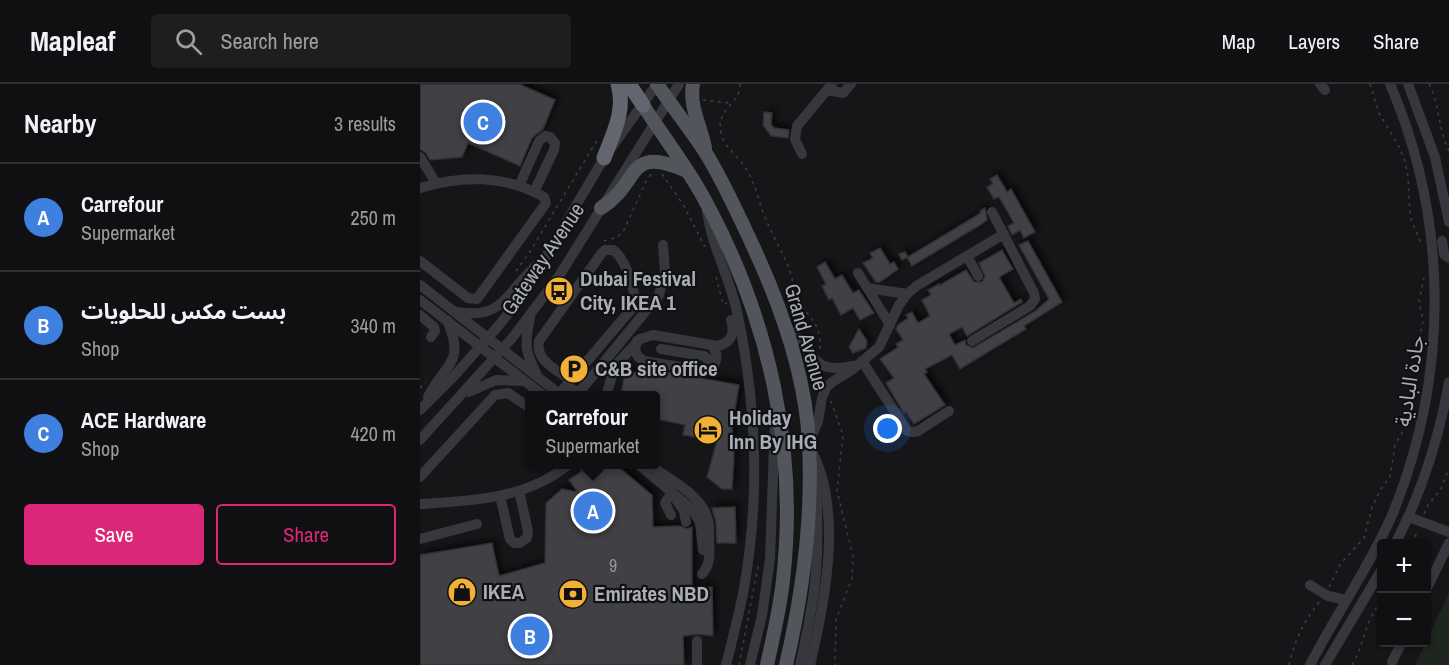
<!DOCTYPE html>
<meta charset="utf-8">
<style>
body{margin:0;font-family:"Archivo Narrow","Noto Sans Arabic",sans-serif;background:#1e1e20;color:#f1f3f6}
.controls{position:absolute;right:18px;bottom:18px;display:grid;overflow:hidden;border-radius:6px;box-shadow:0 2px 4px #0004}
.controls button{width:54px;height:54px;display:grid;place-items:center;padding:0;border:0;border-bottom:2px solid #303032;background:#101012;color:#f1f3f6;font:30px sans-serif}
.you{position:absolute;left:468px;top:345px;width:21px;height:21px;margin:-15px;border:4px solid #fff;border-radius:50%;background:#1a73e8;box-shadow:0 0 0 9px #1a73e833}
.badge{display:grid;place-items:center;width:39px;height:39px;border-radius:50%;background:#db2777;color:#fff;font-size:20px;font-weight:700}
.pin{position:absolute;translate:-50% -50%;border:3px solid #fff;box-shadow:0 2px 6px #0006}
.popup{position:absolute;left:105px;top:307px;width:135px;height:78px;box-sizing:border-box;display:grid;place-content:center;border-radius:6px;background:#101012;filter:drop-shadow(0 2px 4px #0005);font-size:20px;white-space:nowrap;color:#9c9d9f}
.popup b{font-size:22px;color:#f1f3f6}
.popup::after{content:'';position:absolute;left:50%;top:100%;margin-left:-12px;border:12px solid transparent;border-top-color:#101012}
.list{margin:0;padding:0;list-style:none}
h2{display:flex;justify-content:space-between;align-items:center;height:78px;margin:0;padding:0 24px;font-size:26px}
h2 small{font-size:20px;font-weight:400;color:#9c9d9f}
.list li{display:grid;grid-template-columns:39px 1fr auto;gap:18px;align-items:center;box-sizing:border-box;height:108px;padding:0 24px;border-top:2px solid #303032}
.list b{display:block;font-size:22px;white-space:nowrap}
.list p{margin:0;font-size:20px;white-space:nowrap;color:#9c9d9f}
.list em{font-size:20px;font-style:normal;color:#9c9d9f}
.actions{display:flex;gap:12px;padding:18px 24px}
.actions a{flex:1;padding:14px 0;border:2px solid #db2777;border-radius:6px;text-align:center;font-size:21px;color:#db2777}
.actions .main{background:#db2777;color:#fff}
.icon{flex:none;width:33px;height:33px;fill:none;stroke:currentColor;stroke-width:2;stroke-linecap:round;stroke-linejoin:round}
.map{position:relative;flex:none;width:1029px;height:581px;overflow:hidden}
header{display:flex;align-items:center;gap:36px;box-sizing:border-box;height:84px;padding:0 30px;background:#101012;border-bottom:2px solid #303032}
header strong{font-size:28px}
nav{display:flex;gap:33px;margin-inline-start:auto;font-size:21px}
.search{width:420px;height:54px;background:#1e1e20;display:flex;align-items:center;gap:15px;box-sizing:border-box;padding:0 21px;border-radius:6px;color:#9c9d9f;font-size:22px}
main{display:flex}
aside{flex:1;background:#101012}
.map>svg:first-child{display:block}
.green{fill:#1e261f}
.building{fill:#404145;stroke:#303034;stroke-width:1.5;filter:url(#shadow)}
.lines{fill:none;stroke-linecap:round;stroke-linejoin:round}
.path{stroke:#3d3f44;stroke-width:1.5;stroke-dasharray:3 4.5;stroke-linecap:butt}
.minor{stroke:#37383d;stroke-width:10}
.major{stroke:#53555c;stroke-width:14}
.highway{stroke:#63666e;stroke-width:15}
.labels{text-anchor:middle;stroke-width:4.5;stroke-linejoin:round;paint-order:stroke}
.number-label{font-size:18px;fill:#8e929b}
.street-label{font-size:21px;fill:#a8adb8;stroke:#111113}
.poi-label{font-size:21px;font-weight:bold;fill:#a8adb8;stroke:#111113;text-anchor:start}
</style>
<header>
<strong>Mapleaf</strong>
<div class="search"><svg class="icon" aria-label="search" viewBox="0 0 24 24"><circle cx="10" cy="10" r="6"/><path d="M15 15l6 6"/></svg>Search here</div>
<nav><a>Map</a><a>Layers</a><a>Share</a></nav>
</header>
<main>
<aside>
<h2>Nearby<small>3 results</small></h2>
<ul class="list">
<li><span class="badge" style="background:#3f7fe0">A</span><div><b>Carrefour</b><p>Supermarket</p></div><em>250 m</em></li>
<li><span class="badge" style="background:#3f7fe0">B</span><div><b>بست مكس للحلويات</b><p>Shop</p></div><em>340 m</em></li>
<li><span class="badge" style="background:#3f7fe0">C</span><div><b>ACE Hardware</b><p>Shop</p></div><em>420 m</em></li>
</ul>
<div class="actions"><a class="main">Save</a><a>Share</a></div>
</aside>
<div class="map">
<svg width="1029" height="581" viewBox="0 0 1029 581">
<defs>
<filter id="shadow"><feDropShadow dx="4" dy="-4" stdDeviation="3" flood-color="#0009"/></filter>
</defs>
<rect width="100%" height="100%" fill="#161618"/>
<!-- green -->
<polygon class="green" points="1029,509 1029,581 995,581"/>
<!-- building -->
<g class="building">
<polygon points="0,0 99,0 135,16 123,45 112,54 100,82 48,59 42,73 10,76 6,69 0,65"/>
<polygon points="344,28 352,29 351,40 354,44 369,46 368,54 351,52 343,41"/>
<polygon points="577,91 587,108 591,105 615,148 604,154 600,146 592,151 588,142 594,139 579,113 574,115 567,103 573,100 570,95"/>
<polygon points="565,124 567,136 560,141 492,182 487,173 482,176 479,170 485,168 488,173 561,129 560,127"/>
<polygon points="608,157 642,218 604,242 606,245 540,285 532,271 505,285 507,288 504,290 525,321 494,340 486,328 484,329 466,299 474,294 460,275 478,263 476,260 483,256 476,245 478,241 488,234 486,231 492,228 498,239 510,232 502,216 511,211 508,206 519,200 520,201 546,186 554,198 562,198 565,192 559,179 582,166 593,185 579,193 594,219 601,215 602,218 547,252 542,243 529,250 535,261 545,256 546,261 553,264 614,228 629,215 599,161"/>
<polygon points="460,164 470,180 474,178 478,185 460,198 456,198 443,179 453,174 450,169"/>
<polygon points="405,178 415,195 422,191 433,209 439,206 454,229 440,236 433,224 421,231 412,214 409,216 402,202 406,200 397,183"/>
<polygon points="439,245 447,257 446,264 433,269 429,263"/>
<polygon points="219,283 319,301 312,342 314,372 312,405 302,405 287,393 297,357 263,351 265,341 236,335 236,312 201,312 205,287 218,289"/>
<polygon points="157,381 196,381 232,411 233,443 260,442 267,445 272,443 272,504 292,503 293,552 278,550 263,552 264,581 0,581 0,471 72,459 79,492 125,479 126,419 142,405 158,408 149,396 162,387"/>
<polygon points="315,423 316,459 297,459 296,438 292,424"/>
</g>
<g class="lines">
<!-- path -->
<g class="path">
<path d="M 320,0 C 321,20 295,25 301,49 C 304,64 322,75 329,90 C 336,103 339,119 345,133 C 352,151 363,168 370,187 C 373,195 373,205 377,213 C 388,236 401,235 400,266"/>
<polyline points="950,0 959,29 979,63 985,77 988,93 990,132 1002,162"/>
<path d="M 1009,0 C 1020,21 1018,45 1029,67"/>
<polyline points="283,16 311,19"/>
<polyline points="242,90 264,122 285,163"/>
<polyline points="184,157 197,153 203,148 227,95 232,89"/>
<polyline points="96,187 111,166 179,53"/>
<polyline points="296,193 303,220 307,219"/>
<polyline points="1001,277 998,261 1003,237 999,217 1004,194"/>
<polyline points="0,304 6,298"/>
<polyline points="411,317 423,351 417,407 433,472 432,494 416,536 415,581"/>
<polyline points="1004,430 1008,421 1021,405 1029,384"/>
<polyline points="992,460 998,446"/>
<polyline points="909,503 921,479 944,454 952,423 961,405 970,393 975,361 991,333"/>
<polyline points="319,581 338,482"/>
<path d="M 869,581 C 875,555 884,537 900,517"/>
<path d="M 932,581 C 945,560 944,536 962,517"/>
</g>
<!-- minor -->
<g class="minor">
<polyline points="900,0 905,6"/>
<polyline points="988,0 1015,73 1029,138"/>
<polyline points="408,6 423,9 431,0"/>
<polyline points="382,70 375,55 377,42 412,0"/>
<polyline points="0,73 16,99"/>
<polyline points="99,102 119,57 125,52 130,53 135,59 134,66 114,108"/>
<path d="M 0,104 C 41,91 85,91 124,113 L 126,119 L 57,215 L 48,214 L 0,177"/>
<path d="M 287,127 C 292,164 311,196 318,232 C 337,324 340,418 323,510 C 318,534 312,557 306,581"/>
<polyline points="1022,157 1024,170 1029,174"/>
<polyline points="547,172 558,192"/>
<polyline points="438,189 470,241"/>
<polyline points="0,201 142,312"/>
<polyline points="447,204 487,210"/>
<polyline points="0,216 124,312"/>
<path d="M 36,228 C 87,236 85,207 119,179"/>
<polyline points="0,231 14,243 15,247 11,253"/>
<path d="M 110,235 C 104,261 105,267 117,291"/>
<path d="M 366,244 C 397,263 386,292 433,282"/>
<path d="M 217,257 C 213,266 216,273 224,277 L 284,287 C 297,284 300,272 292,262"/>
<polyline points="552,257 610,222 615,215 614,209 572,128"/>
<polyline points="241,265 284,272 289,276 293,283"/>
<polyline points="442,277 487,347 493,348 498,347 529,327"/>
<polyline points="147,301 154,307 161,306 239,211 245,188 243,161"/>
<polyline points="49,308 76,296 102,297"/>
<path d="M 140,309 L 214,222 C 217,208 205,174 193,166 L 185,166 L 181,170 L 119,257 C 115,277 137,286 151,296"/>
<path d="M 186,312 L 193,288 L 198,279 L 220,255 L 233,251 L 298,262 C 312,258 315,249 311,236"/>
<path d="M 8,313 C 25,278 46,281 27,236"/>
<polyline points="0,326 36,290 80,240 105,208 184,74 237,0"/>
<polyline points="0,356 93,253 139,192 259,0"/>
<polyline points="389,359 398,337 402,314 406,304 412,298 432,286 459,263 479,221 487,210 498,201 584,150"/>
<path d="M 390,364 C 424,424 405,518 390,581"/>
<polyline points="218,380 273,426 280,439 283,466"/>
<path d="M 228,380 C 248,395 282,410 288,436 C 290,444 289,452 289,459 C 290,471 290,481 282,490"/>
<polyline points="0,393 75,311 88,309 110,324"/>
<polyline points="80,412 90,455 94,459 100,459 107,454 108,447 99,407"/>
<polyline points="257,417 264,427 266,438"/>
<path d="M 0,420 C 51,417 108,415 149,380"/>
<polyline points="251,431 245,419 252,408"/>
<polyline points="989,433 1029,448"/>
<polyline points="0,455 57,440"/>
<path d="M 975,460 C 1002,408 1019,354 1029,298"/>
<polyline points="890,501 908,512 926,516"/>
<polyline points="1006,506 1029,459"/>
<polyline points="972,578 982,558"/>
<polyline points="277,581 277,557"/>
<polyline points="330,581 342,531 350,475 355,334"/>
<path d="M 380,581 C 386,554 392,527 395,499 C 399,462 397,425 396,388"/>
<path d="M 890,581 C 916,530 950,482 973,429 C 1029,291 1029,137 970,0"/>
<polyline points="905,581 962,485"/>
</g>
<!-- major -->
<g class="major">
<path d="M 237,0 C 253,24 272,47 287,71 C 304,99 318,130 332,160 C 361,222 386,291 389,360 C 393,435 383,508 366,581"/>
<path d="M 273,0 C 269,23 281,42 285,64"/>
<path d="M 223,21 C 244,54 269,85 287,120 C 349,236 378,365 363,496 C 360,525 353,553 347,581"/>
<path d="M 181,124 C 222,98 205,60 267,87"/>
</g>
<!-- highway -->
<g class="highway">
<polyline points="209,0 223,21"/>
<path d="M 184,74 C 193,50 206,26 198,0"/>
</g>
</g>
<!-- icons -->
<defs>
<g id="bus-disc" transform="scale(1.5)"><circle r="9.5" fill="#f2b134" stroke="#111113"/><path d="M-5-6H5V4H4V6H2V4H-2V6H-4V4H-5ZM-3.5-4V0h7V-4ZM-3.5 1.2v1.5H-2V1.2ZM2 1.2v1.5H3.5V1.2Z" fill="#111"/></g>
<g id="parking-disc" transform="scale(1.5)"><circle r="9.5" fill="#f2b134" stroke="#111113"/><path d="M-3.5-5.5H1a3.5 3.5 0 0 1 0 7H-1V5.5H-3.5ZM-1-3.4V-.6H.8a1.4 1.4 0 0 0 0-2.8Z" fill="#111"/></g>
<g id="hotel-disc" transform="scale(1.5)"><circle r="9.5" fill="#f2b134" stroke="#111113"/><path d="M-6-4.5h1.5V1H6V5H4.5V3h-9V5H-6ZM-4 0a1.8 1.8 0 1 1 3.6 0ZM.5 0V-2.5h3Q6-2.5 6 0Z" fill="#111"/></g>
<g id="shop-disc" transform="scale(1.5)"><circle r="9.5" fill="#f2b134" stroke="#111113"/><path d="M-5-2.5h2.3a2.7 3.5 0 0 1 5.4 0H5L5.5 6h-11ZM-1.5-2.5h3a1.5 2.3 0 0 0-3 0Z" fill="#111"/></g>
<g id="bank-disc" transform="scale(1.5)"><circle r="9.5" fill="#f2b134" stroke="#111113"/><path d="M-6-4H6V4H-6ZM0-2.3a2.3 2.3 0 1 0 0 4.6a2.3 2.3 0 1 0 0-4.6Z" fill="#111"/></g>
</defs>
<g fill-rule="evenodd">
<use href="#bus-disc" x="139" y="207"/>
<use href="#parking-disc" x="154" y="285"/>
<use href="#hotel-disc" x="288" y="346"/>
<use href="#shop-disc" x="42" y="508"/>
<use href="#bank-disc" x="153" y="510"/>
</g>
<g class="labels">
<!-- number labels -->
<g class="number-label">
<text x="193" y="488">9</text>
</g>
<!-- street labels -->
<g class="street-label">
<text transform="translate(123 175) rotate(-56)" y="7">Gateway Avenue</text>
<text transform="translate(386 253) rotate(74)" y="7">Grand Avenue</text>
<text transform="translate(990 297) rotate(-81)" y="7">جادة البادية</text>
</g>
<!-- poi labels -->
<g class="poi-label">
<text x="160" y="202">Dubai Festival<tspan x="160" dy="24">City, IKEA 1</tspan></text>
<text x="175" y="292">C&amp;B site office</text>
<text x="309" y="341">Holiday<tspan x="309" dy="24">Inn By IHG</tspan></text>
<text x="63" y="515">IKEA</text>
<text x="174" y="517">Emirates NBD</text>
</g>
</g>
</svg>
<div class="controls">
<button>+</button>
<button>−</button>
</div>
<div class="you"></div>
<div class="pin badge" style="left:173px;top:427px;background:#3f7fe0">A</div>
<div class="popup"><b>Carrefour</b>Supermarket</div>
<div class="pin badge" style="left:110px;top:552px;background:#3f7fe0">B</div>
<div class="pin badge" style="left:63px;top:38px;background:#3f7fe0">C</div>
</div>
</main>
